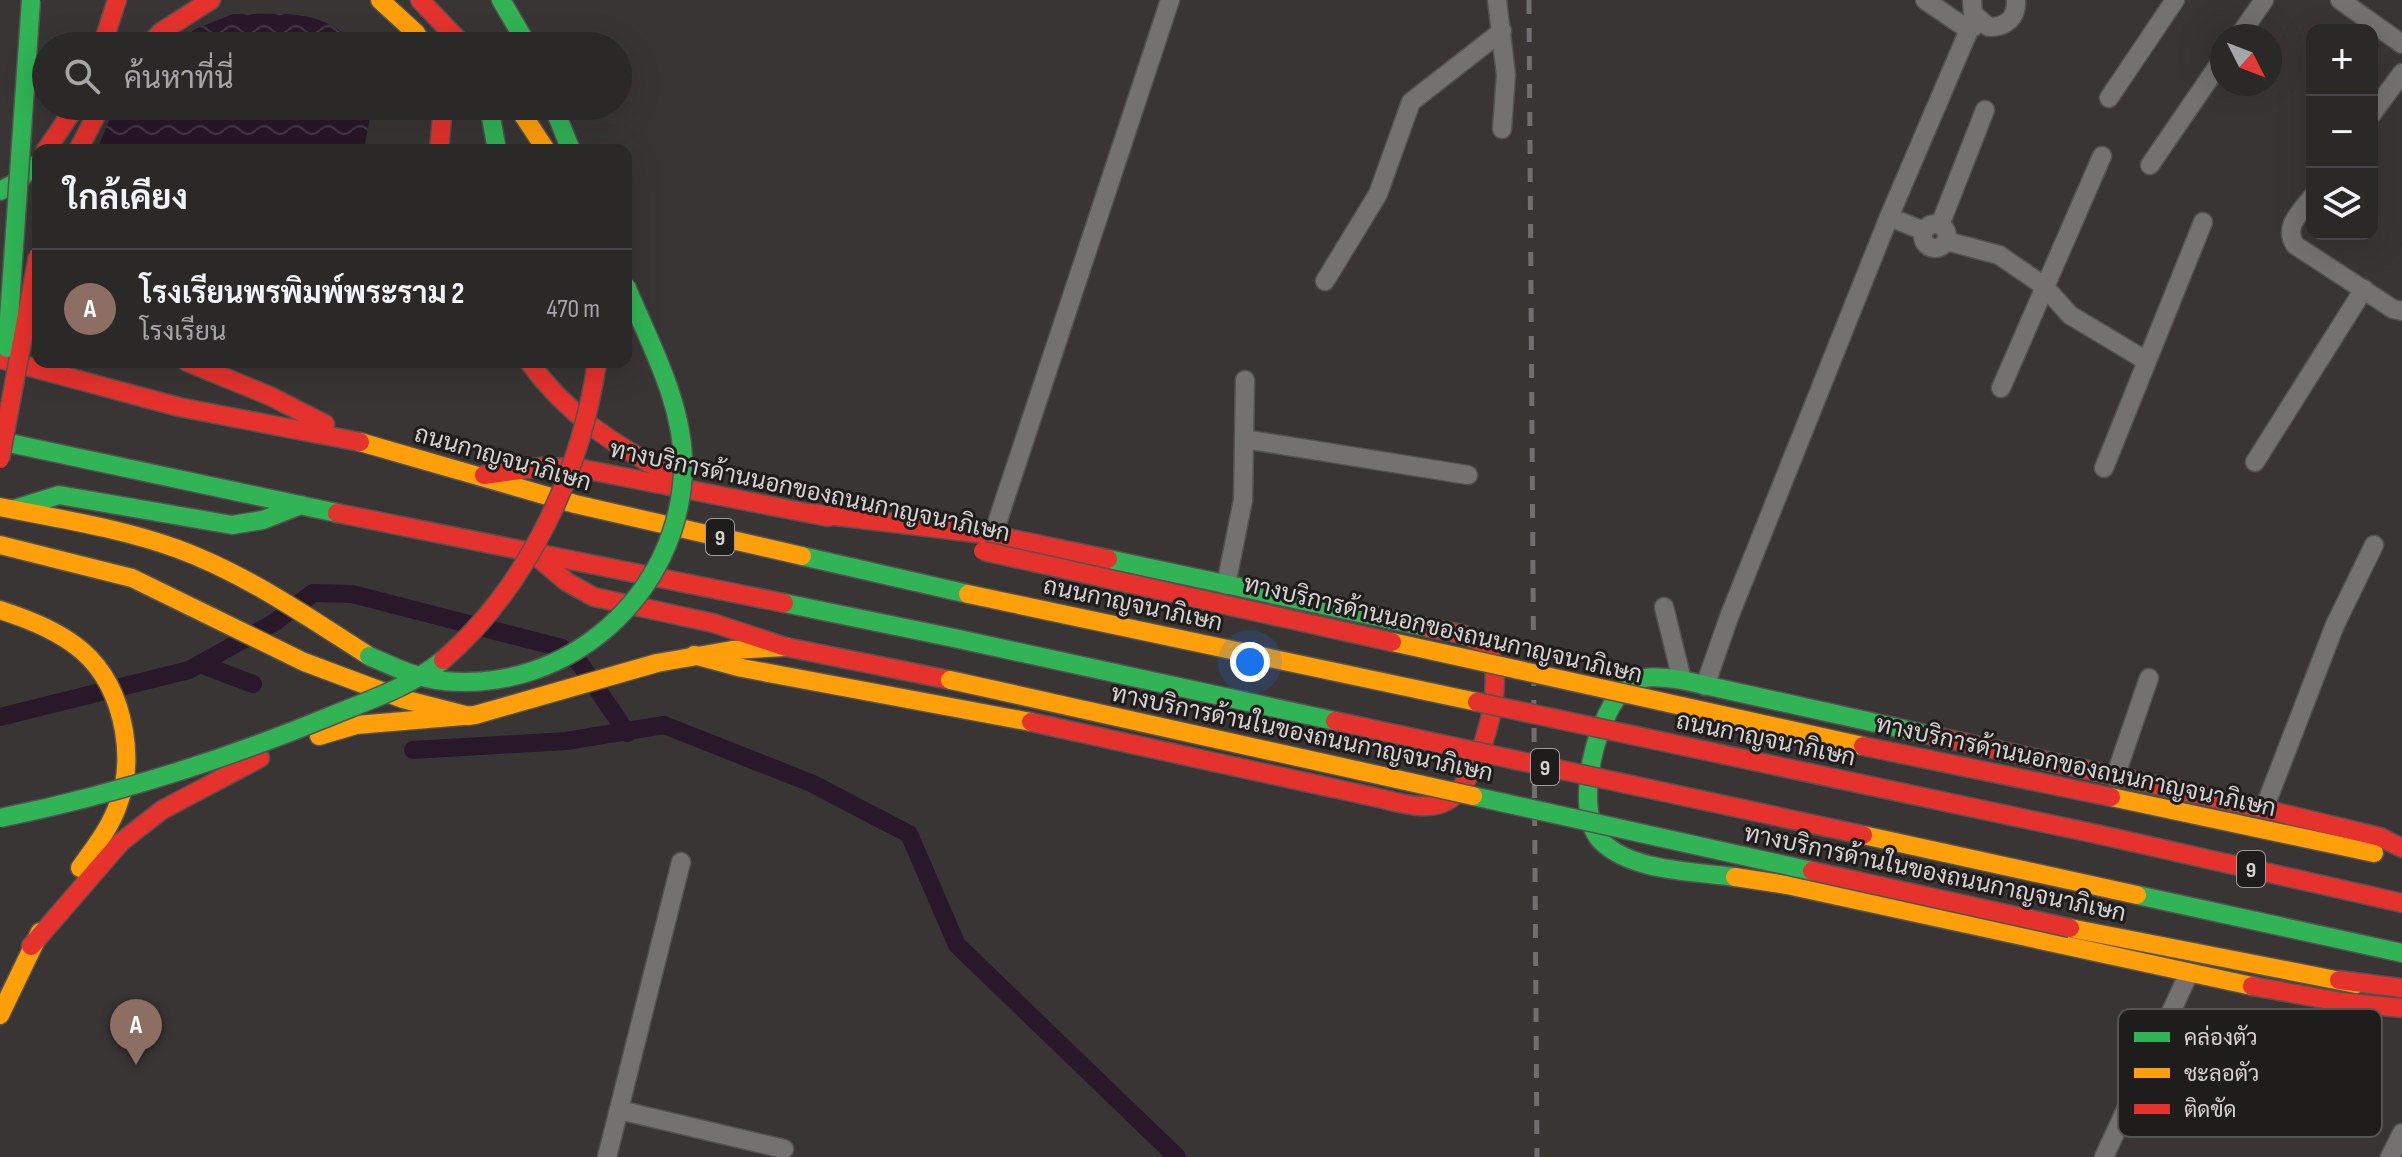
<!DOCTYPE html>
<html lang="th">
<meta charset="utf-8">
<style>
body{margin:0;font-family:"Sofia Sans Condensed",Sarabun,sans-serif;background:#373434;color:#f1f3f6}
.controls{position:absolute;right:24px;top:24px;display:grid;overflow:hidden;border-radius:16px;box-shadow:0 8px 32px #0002}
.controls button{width:72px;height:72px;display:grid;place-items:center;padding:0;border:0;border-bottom:2px solid #474445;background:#2b2828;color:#f1f3f6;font:40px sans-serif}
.compass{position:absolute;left:2210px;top:24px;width:72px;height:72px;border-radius:50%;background:#2b2828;box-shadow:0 8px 32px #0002;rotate:132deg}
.you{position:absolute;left:1250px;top:662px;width:28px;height:28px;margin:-20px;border:6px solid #fff;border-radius:50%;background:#1a73e8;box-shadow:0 0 0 12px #1a73e833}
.badge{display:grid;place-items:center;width:52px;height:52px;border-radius:50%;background:#d6ab8b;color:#fff;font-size:26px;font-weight:700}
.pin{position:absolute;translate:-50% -66px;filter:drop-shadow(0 2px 4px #0008)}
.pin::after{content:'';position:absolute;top:42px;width:28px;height:24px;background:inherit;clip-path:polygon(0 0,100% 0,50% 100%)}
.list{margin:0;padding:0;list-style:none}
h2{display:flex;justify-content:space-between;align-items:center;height:104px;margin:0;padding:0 32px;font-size:34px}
h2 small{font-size:26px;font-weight:400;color:#a6a6a8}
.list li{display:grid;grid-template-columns:52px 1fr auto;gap:24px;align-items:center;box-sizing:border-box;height:120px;padding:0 32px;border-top:2px solid #474445}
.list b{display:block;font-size:30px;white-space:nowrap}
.list p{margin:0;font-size:26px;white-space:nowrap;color:#a6a6a8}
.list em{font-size:26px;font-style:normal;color:#a6a6a8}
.icon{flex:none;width:44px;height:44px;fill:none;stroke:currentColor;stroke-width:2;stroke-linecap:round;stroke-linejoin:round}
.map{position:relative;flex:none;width:2402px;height:1157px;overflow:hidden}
.search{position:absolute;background:#2b2828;box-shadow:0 8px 32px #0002;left:32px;top:32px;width:600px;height:88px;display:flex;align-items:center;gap:20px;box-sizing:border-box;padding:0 28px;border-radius:44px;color:#a6a6a8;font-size:30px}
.panel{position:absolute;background:#2b2828;box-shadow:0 8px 32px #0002;left:32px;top:144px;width:600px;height:224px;border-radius:16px}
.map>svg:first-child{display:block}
.water{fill:url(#water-waves)}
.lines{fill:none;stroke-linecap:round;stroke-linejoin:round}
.canal{stroke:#29182a;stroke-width:18}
.street-casing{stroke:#545151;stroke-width:21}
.fast-casing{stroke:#545151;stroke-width:21}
.slow-casing{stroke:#545151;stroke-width:21}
.jam-casing{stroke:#545151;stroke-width:21}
.street{stroke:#747171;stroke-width:18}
.fast{stroke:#30b455;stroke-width:18}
.slow{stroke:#ff9f0a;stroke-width:18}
.jam{stroke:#e5322d;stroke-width:18}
.rail{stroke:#716e6f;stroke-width:5;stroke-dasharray:14 14;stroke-linecap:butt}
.fast-bridge-casing{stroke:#545151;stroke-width:21;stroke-linecap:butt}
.slow-bridge-casing{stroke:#545151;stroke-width:21;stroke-linecap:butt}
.jam-bridge-casing{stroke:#545151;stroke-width:21;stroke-linecap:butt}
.fast-bridge{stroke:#30b455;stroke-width:18}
.slow-bridge{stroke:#ff9f0a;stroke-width:18}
.jam-bridge{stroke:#e5322d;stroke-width:18}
.labels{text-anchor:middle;stroke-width:6;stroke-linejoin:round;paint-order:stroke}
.shield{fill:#1f1c1c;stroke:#a09c9c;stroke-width:2}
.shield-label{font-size:22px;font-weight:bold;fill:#d7d3d3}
.street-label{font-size:24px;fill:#d7d3d3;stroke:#1f1c1c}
.key{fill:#1f1c1c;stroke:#565353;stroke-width:2}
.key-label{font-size:22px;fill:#d7d3d3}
</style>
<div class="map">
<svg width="2402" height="1157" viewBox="0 0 2402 1157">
<defs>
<pattern id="water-waves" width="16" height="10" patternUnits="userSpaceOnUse" patternTransform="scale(2)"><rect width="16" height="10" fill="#29182a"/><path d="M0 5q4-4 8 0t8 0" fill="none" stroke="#473948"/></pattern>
</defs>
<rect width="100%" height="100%" fill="#393535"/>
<!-- water -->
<g class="water">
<path d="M 233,14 C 285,15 318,6 358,46 L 163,46 L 172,38 Z"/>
<polygon points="115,106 372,106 364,150 97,150"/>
</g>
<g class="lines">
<!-- canal -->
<g class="canal">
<polyline points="200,664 253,684"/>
<polyline points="0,717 189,670 275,622 313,593 352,594 562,648 581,665 627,733"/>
<polyline points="413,750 566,741 664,725 811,783 909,834 957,945 1177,1157"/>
</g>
<!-- street casing -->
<g class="street-casing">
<g id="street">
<polyline points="1497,0 1506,75 1502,129"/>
<polyline points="1925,0 1969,30"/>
<path d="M 1972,0 L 1973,14 L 1989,27 C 2006,27 2017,18 2016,0"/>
<polyline points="2340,0 2402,44"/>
<polyline points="2239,36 2264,0"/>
<polyline points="2109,98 2175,0"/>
<polyline points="2372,114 2402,73"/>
<polyline points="2150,165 2222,60"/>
<path d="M 2312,197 C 2301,212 2283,226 2295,245 L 2393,309 L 2402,311"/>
<polyline points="1889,217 1924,231"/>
<circle cx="1935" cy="236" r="12"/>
<polyline points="1940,225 1985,110"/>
<polyline points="1946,241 1999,255 2044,286 2070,315 2145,360"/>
<polyline points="1325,281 1378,194 1411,102 1502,31"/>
<polyline points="2001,388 2102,156"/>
<polyline points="1244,439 1468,475"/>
<polyline points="2255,462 2364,289"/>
<polyline points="2104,468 2203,222"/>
<polyline points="993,535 1170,0"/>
<polyline points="1226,585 1243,500 1245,380"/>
<polyline points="1664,607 1682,680"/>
<polyline points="1705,686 1729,617 1889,217 1969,30 1980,22"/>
<polyline points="2115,777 2149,678"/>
<polyline points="2264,809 2335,625 2374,545"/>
<polyline points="619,1110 784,1149"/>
<polyline points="607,1157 681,862"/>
<polyline points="2104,1157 2189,973"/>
<polyline points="2390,1157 2402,1133"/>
</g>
</g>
<!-- fast casing -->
<g class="fast-casing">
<g id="fast">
<polyline points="501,0 528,46"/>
<polyline points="489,106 497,150"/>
<polyline points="553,106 571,150"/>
<polyline points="0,191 17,182 33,166"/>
<polyline points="0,441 337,513"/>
<polyline points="14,509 59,495 232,525 263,520 301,505"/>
<polyline points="802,556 968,594"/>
<polyline points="1108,559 1430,628"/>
<polyline points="784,603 954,638"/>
<path d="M 1735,877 C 1694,871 1632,872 1601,841 C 1572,811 1596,709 1629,685 C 1643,673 1665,678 1682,680 L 1930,735"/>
<polyline points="2137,895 2402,953"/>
</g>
</g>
<!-- slow casing -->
<g class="slow-casing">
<g id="slow">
<polyline points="380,0 416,33 423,46"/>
<polyline points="517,106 546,150"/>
<polyline points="360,442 575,504 802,556"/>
<path d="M 0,507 C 60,519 120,528 178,549 C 246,574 308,617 369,656"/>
<polyline points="0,545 132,578 304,662 403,699 469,716"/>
<path d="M 0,610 C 67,632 111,657 124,731 C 128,755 127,782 118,805 C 110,828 94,848 80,868"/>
<polyline points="694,655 742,668 1031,722"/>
<polyline points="319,736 356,725 475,715 657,663 732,650 786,647"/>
<polyline points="2111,797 2374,853"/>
<polyline points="1735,877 1787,885 2252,986"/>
<polyline points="2070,928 2356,984"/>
<polyline points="0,1015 40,932"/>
</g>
</g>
<!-- jam casing -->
<g class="jam-casing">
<g id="jam">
<polyline points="420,0 464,46"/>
<polyline points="102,46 117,0"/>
<polyline points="148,46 161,32 211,0"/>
<polyline points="46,150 76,106"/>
<polyline points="78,150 101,106"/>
<polyline points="439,150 443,106"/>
<polyline points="0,359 179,407 360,442"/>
<polyline points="187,362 270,396 325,424"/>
<path d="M 529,362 C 567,414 614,446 671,474"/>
<polyline points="484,475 541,467 578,468 828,517"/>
<polyline points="337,513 784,603"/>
<polyline points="810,513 993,535 1108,559"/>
<polyline points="535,555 567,582 594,597 713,623 786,647 950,680"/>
<path d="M 1031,722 L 1374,797 C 1395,801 1426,813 1447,801 C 1478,784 1510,679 1487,649 C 1474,633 1449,632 1430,628"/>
<polyline points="1930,735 2264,809 2380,837 2402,848"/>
<polyline points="2101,835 2402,903"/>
<polyline points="31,946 121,842 162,810 260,758"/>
<polyline points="2339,980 2402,988"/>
<polyline points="2252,986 2341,1002 2402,1008"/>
</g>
</g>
<!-- street -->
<use href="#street" class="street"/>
<!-- fast -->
<use href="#fast" class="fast"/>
<!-- slow -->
<use href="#slow" class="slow"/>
<!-- jam -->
<use href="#jam" class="jam"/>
<!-- rail -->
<polyline class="rail" points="1529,0 1537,1157"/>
<!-- fast-bridge casing -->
<g class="fast-bridge-casing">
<g id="fast-bridge">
<polyline points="7,348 31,0"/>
<polyline points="954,638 1335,721"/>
<path d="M 369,656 C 392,666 418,679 444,681 C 568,693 679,595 683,470 C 685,406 650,344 626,286"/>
<polyline points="1473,796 1812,871"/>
<path d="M 0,818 C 113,795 221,761 328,717 C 367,701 410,687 443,660"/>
</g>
</g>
<!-- slow-bridge casing -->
<g class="slow-bridge-casing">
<g id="slow-bridge">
<polyline points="968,594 1477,702"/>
<polyline points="1392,642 1863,746"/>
<polyline points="950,680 1473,796"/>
<polyline points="1863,835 2137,895"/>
</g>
</g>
<!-- jam-bridge casing -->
<g class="jam-bridge-casing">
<g id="jam-bridge">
<polyline points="0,459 38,256"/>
<polyline points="983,551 1392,642"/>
<path d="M 443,660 C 528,586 581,473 597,362"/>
<polyline points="1477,702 2101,835"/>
<polyline points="1335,721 1863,835"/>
<polyline points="1863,746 2111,797"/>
<polyline points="1812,871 2070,928"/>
</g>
</g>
<!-- fast-bridge -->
<use href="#fast-bridge" class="fast-bridge"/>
<!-- slow-bridge -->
<use href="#slow-bridge" class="slow-bridge"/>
<!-- jam-bridge -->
<use href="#jam-bridge" class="jam-bridge"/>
</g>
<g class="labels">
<!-- shield labels -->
<g class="shield">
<rect x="706" y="519" width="28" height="36" rx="6"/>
<rect x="1531" y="749" width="28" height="36" rx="6"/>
<rect x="2237" y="851" width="28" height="36" rx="6"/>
</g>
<g class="shield-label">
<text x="720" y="545">9</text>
<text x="1545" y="775">9</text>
<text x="2251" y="877">9</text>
</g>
<!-- street labels -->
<g class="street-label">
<text transform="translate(503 458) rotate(16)" y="8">ถนนกาญจนาภิเษก</text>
<text transform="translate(810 491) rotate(12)" y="8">ทางบริการด้านนอกของถนนกาญจนาภิเษก</text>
<text transform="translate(1133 604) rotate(12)" y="8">ถนนกาญจนาภิเษก</text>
<text transform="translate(1443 629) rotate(13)" y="8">ทางบริการด้านนอกของถนนกาญจนาภิเษก</text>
<text transform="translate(1302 733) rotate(12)" y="8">ทางบริการด้านในของถนนกาญจนาภิเษก</text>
<text transform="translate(1766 739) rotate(12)" y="8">ถนนกาญจนาภิเษก</text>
<text transform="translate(2076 766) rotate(12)" y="8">ทางบริการด้านนอกของถนนกาญจนาภิเษก</text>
<text transform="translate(1935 873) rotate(12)" y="8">ทางบริการด้านในของถนนกาญจนาภิเษก</text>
</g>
</g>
<!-- legend -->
<rect x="2118" y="1009" width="264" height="128" rx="12" class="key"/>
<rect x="2134" y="1032" width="36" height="10" fill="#30b455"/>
<rect x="2134" y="1068" width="36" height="10" fill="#ff9f0a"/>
<rect x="2134" y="1104" width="36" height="10" fill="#e5322d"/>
<g class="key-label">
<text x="2184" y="1045">คล่องตัว</text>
<text x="2184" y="1081">ชะลอตัว</text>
<text x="2184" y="1117">ติดขัด</text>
</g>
</svg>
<div class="controls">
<button>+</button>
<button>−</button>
<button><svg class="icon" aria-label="layers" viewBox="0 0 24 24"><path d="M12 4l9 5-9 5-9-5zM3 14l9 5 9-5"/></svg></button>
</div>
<svg class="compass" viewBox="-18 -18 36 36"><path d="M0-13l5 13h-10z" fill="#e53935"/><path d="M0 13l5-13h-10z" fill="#a6a6a8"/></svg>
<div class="you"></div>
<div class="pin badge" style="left:136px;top:1065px;background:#8d6e63">A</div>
<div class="search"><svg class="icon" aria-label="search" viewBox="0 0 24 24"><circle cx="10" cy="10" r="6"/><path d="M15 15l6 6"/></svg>ค้นหาที่นี่</div>
<section class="panel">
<h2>ใกล้เคียง<small></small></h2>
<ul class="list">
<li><span class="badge" style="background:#8d6e63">A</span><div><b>โรงเรียนพรพิมพ์พระราม 2</b><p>โรงเรียน</p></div><em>470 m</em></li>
</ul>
</section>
</div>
